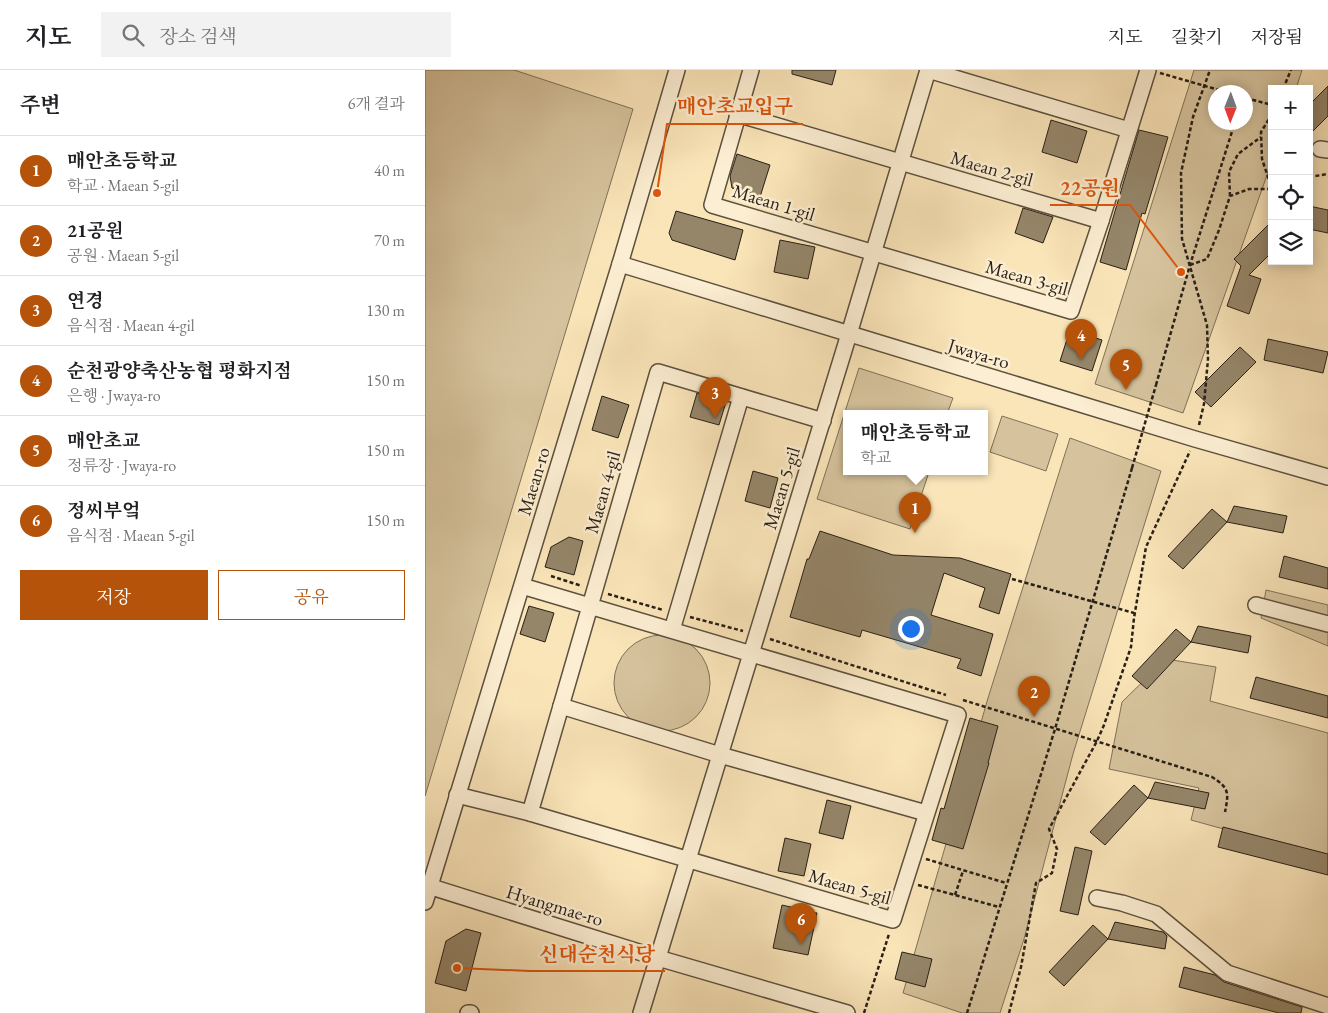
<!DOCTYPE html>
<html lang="ko">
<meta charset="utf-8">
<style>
body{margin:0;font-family:"EB Garamond","Noto Serif KR",serif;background:#f2f2f2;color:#202124}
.controls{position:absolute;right:15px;top:15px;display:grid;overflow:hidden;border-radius:0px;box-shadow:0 2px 12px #0003}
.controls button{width:45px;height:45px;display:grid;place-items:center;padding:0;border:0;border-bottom:1px solid #e0e0e0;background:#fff;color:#202124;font:25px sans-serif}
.compass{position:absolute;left:783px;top:15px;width:45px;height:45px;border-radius:50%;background:#fff;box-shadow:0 2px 12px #0003;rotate:181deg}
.you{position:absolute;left:485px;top:558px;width:18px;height:18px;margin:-12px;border:4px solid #fff;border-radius:50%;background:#1a73e8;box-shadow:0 0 0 8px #1a73e833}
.badge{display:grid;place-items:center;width:32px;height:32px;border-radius:50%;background:#b45309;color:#fff;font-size:16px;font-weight:700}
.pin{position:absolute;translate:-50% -41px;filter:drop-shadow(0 1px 2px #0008)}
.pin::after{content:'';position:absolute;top:26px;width:18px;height:15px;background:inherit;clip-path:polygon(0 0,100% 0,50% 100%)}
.popup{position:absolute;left:418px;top:340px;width:145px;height:65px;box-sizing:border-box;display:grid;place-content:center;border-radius:0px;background:#fff;filter:drop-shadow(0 1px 4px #0005);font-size:16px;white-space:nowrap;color:#757577}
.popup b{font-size:19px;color:#202124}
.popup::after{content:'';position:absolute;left:50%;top:100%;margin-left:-10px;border:10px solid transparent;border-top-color:#fff}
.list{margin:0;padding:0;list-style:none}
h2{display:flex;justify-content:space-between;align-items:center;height:65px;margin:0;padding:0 20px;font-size:21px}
h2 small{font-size:16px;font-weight:400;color:#757577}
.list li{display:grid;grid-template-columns:32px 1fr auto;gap:15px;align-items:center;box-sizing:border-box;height:70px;padding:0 20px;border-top:1px solid #e0e0e0}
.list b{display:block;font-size:19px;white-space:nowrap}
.list p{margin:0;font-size:16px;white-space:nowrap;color:#757577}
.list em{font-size:16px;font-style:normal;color:#757577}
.actions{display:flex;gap:10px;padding:15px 20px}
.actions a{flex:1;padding:11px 0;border:1px solid #b45309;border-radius:0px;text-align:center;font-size:18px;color:#b45309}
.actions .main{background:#b45309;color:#fff}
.icon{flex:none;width:28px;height:28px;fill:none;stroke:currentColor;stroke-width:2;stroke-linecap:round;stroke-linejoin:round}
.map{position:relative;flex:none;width:903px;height:943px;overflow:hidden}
header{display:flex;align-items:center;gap:30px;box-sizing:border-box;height:70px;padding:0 25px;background:#fff;border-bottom:1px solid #e0e0e0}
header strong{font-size:24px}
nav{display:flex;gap:28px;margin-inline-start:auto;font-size:18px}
.search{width:350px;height:45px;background:#f2f2f2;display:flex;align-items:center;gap:12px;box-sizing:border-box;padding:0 18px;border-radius:0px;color:#757577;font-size:19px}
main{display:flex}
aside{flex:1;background:#fff}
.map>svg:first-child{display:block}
.green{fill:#d6c39d;stroke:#7f7159;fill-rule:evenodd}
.building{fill:#95866a;stroke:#281f15}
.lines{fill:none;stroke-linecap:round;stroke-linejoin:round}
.minor-casing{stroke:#5c503e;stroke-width:18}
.path{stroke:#281f15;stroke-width:2.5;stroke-dasharray:4 2.5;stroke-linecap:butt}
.minor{stroke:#fceed2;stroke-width:15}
.path-bridge{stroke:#281f15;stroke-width:2.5;stroke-dasharray:4 2.5;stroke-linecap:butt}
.labels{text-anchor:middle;stroke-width:5;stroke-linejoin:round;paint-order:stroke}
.street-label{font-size:19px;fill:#281f15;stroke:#fceed2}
.leader{fill:none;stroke:#de560c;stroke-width:2}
.callout-dot{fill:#de560c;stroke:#fceed2;stroke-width:2}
.callout-label{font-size:20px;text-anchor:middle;font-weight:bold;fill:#de560c;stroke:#fceed2;stroke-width:5;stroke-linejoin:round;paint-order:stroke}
</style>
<header>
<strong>지도</strong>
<div class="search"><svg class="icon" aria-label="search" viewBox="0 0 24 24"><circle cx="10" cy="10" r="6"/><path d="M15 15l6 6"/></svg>장소 검색</div>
<nav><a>지도</a><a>길찾기</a><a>저장됨</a></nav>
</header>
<main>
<aside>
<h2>주변<small>6개 결과</small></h2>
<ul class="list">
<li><span class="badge">1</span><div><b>매안초등학교</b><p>학교 · Maean 5-gil</p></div><em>40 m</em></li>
<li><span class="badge">2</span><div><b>21공원</b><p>공원 · Maean 5-gil</p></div><em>70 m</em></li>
<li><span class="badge">3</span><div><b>연경</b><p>음식점 · Maean 4-gil</p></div><em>130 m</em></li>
<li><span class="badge">4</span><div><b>순천광양축산농협 평화지점</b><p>은행 · Jwaya-ro</p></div><em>150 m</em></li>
<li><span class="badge">5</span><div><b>매안초교</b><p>정류장 · Jwaya-ro</p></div><em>150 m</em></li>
<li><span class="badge">6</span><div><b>정씨부엌</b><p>음식점 · Maean 5-gil</p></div><em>150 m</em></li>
</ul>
<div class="actions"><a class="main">저장</a><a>공유</a></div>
</aside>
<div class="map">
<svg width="903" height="943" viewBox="0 0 903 943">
<rect width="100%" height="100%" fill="#fae5b9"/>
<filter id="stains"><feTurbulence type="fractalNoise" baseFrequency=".004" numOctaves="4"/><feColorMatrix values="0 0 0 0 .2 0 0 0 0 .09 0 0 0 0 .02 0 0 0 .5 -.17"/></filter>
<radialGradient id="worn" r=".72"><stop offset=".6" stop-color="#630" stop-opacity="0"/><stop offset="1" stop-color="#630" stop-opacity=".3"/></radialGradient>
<!-- green -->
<g class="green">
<polygon points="0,0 89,0 208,39 0,726"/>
<path d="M 769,0 L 877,0 L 871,19 L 847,19 L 847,91 L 758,343 L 670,314 ZM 791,22 L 821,22 L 821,52 L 791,52 Z"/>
<polygon points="434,298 528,328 522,344 421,344 421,402 504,402 485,459 392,429"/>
<polygon points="577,346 633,364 621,401 565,382"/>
<polygon points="645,368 736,401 648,684 599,869 575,943 537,943 478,923 563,628"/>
<polygon points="841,520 903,535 903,576 836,548"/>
<circle cx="237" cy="613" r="48"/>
<polygon points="741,589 791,597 785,631 903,663 903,788 766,750 774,718 684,699 697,632"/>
</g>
<!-- building -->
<g class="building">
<polygon points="367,0 411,0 407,15 367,4"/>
<polygon points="903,16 903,46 884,65 884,35"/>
<polygon points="626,50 662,61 652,93 617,82"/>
<polygon points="714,60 743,67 720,144 717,143 701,200 675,192"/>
<polygon points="312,84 345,95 335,127 307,118 305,106"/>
<polygon points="884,136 903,140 903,163 884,159"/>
<polygon points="598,138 628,147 618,173 590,163"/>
<polygon points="251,141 318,160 310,190 247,170 244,163"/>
<polygon points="847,151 847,182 824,205 836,209 824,244 802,236 816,196 809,189"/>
<polygon points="355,170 390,177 383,209 349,202"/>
<polygon points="645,260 677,270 667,301 635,291"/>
<polygon points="843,269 903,282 898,303 839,290"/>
<polygon points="815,277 831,292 786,337 770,322"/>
<polygon points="272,323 301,332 294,355 265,347"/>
<polygon points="177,326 204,335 193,368 167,360"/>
<polygon points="328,401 353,408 345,438 320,431"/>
<polygon points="809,436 862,446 858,463 802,452"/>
<polygon points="787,439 802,452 758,499 743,486"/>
<polygon points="395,461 468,485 535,488 586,504 574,544 554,537 560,518 519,503 506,545 568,564 556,606 532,598 536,589 437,560 435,567 365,547 382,489 384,489"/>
<polygon points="144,467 158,471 149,505 120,497 126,477"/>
<polygon points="859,486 903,498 903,519 854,507"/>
<polygon points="104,536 129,543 120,572 95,564"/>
<polygon points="773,556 826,566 823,583 766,572"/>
<polygon points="751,559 766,572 722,619 707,606"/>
<polygon points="831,607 903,626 903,648 825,628"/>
<polygon points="545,648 573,656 563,693 564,693 538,779 507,770 516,738 519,739"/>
<polygon points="730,712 784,723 780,739 723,728"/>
<polygon points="709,715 723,728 680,775 665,762"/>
<polygon points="402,730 426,736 418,769 394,763"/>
<polygon points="798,757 903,784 903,805 793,777"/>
<polygon points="360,768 386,774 379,806 353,801"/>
<polygon points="650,777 667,781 653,845 635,841"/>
<polygon points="357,835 392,843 383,885 348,878"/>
<polygon points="690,852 738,862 742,866 740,879 683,869"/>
<polygon points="668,855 683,869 639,916 624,902"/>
<polygon points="41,859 56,863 41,921 10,913 21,871"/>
<polygon points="477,882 507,889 500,917 470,909"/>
<polygon points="759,897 790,905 799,912 877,937 876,943 854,943 754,917"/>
</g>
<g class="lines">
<!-- minor casing -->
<g class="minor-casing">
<g id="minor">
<polyline points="326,0 287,135 646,241 676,151 723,0"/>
<polyline points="503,0 704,60"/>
<polyline points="312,44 676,151"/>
<polyline points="895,79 903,80"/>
<polyline points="195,194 770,369 903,407"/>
<polyline points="97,516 533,645 468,850 105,743 233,302 398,351"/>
<polyline points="831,535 903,554"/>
<polyline points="247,560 316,327"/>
<polyline points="136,636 295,685 501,743"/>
<polyline points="32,725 105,743"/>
<polyline points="0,815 233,888 422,943"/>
<polyline points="672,828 697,833 731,844 802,903 903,936"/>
<polyline points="0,832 195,194 252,0"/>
<polyline points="43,943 46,943"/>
<polyline points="216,943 424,264 503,0"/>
</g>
</g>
<!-- path -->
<g class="path">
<polyline points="735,3 801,22"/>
<polyline points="858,19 866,0"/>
<polyline points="821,28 847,35"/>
<polyline points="847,44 836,62 837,89 847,119"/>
<polyline points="884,107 903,104"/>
<polyline points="805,126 804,102 813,84 836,67"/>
<polyline points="765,195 782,189 794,160 805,126 824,119 847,119"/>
<polyline points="731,315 765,195 810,52"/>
<polyline points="774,355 779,334 783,289 782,255 757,169 756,103 768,47 785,0"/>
<polyline points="126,506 157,516"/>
<polyline points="587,509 709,543"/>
<polyline points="183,524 238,540"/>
<polyline points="265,547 318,561"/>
<polyline points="345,569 521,625"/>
<path d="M 538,630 L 787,707 C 804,718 804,722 800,742"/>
<polyline points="501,789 581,813"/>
<polyline points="493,815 574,837"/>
<polyline points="530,825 538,801"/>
<polyline points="439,943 464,864"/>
<polyline points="542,943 630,659 707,398"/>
<polyline points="584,943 596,897 611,813 627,803 632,779 624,759 672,671 679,655 706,577 709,548 721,477 765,381"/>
</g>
<!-- minor -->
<use href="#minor" class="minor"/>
<!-- path-bridge -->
<polyline class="path-bridge" points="707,398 731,315"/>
</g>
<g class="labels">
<!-- street labels -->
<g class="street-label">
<text transform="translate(567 98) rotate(16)" y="7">Maean 2-gil</text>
<text transform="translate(349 132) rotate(17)" y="7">Maean 1-gil</text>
<text transform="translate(602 207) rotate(16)" y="7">Maean 3-gil</text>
<text transform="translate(554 283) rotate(17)" y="7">Jwaya-ro</text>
<text transform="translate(108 411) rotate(-73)" y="7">Maean-ro</text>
<text transform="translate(356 418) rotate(-73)" y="7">Maean 5-gil</text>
<text transform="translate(177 422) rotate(-74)" y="7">Maean 4-gil</text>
<text transform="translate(425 816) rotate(16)" y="7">Maean 5-gil</text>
<text transform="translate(130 835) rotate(17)" y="7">Hyangmae-ro</text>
</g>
</g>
<!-- callouts -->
<path class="leader" d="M232 123L242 54H378M756 202L705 135H625M32 898L105 901H240"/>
<g class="callout-dot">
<circle cx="232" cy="123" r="5"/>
<circle cx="756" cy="202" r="5"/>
<circle cx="32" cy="898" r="5"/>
</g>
<g class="callout-label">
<text x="310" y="43">매안초교입구</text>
<text x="665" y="125">22공원</text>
<text x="172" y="891">신대순천식당</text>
</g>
<rect width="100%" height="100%" filter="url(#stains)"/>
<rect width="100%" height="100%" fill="url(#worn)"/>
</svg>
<div class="controls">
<button>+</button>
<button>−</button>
<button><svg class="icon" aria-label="locate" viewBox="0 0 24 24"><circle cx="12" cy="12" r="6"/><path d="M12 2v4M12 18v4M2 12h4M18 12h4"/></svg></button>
<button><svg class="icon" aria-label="layers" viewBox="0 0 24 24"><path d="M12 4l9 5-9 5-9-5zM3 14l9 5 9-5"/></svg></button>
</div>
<svg class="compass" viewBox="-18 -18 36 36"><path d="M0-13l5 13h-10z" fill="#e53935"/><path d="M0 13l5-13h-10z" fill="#757577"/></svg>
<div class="you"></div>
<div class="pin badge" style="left:490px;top:463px">1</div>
<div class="popup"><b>매안초등학교</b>학교</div>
<div class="pin badge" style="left:609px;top:647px">2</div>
<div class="pin badge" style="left:290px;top:348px">3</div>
<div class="pin badge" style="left:656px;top:290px">4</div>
<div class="pin badge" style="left:701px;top:320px">5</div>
<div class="pin badge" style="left:376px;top:874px">6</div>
</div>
</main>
